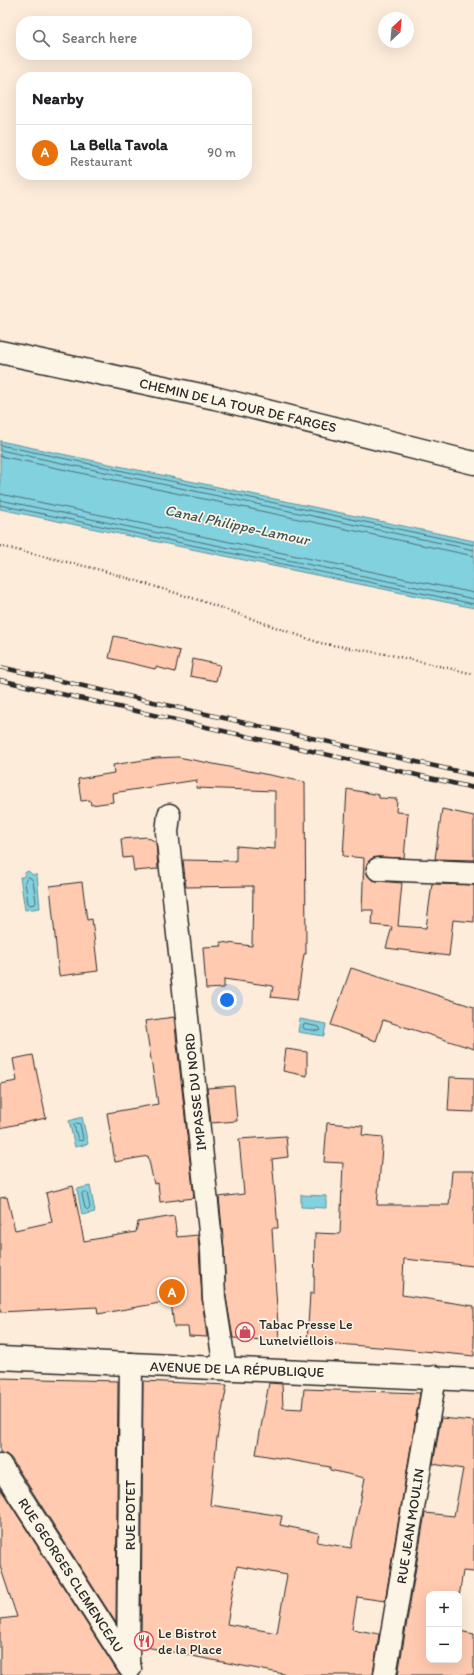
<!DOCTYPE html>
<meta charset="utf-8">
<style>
body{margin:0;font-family:Itim,sans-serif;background:#f2f2f2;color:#202124}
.controls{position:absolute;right:12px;bottom:12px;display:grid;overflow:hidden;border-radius:8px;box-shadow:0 4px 16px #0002}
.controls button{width:36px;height:36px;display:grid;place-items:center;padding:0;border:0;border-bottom:1px solid #e0e0e0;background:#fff;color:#202124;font:20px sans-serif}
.compass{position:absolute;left:378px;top:12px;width:36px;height:36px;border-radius:50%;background:#fff;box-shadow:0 4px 16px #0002;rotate:26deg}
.you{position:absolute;left:227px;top:1000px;width:14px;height:14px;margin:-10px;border:3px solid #fff;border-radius:50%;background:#1a73e8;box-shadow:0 0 0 6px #1a73e833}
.badge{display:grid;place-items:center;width:26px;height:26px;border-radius:50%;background:#d1495b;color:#fff;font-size:13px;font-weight:700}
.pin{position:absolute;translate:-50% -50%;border:2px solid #fff;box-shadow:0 1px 4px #0006}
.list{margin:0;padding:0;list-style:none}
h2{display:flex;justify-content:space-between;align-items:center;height:52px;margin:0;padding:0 16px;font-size:17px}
h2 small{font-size:13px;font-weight:400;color:#757577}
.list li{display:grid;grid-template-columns:26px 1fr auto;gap:12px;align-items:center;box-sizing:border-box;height:56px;padding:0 16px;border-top:1px solid #e0e0e0}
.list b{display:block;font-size:15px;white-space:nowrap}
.list p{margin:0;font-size:13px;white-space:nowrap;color:#757577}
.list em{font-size:13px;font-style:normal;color:#757577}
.icon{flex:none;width:22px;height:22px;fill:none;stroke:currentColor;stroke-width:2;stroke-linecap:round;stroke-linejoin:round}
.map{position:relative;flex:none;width:474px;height:1675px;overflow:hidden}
.search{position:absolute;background:#fff;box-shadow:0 4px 16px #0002;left:16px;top:16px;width:236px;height:44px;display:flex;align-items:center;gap:10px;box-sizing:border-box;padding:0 14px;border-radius:16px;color:#757577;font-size:15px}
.panel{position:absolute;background:#fff;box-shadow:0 4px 16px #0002;left:16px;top:72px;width:236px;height:108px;border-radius:16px}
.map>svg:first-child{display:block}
.water{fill:#82d1df;stroke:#5f8f97}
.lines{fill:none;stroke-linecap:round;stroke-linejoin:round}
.shore{stroke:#4e6d73;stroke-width:1}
.building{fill:#ffcab0;stroke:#2b2b2b;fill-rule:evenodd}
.minor-casing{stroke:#2b2b2b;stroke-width:25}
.major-casing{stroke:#2b2b2b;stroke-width:25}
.path{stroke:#2b2b2b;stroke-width:2.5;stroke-dasharray:1 3;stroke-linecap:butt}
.minor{stroke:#fcf5e5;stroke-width:22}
.major{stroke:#fcf5e5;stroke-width:22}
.rail-casing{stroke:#2b2b2b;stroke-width:4.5}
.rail{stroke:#fcf5e5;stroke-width:3;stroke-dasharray:9;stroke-linecap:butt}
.labels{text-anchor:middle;stroke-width:3.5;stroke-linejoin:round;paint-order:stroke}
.street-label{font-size:14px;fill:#2b2b2b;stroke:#fcf5e5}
.poi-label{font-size:14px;fill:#2b2b2b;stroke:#fcf5e5;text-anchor:start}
.water-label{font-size:15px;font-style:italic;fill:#415458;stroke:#fcf5e5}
</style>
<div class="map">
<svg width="474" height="1675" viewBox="0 0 474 1675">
<rect width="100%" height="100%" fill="#fdecda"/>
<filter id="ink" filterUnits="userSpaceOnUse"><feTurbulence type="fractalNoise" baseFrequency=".025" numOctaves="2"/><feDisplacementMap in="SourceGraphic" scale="8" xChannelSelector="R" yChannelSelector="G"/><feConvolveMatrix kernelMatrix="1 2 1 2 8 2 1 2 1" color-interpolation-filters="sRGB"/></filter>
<g filter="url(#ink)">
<!-- water -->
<g class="water">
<polygon points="0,441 474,541 474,608 0,509"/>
<polygon points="28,871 33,875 37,875 40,908 25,910 20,877 23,877 26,872"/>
<polygon points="300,1019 326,1024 324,1036 298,1032"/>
<polygon points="82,1117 88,1144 75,1147 69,1121"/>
<polygon points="90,1186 95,1212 82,1215 77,1189"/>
<polygon points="301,1195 326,1196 326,1208 301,1207"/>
</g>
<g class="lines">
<!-- shore -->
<g class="shore">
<polyline points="0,445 474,545"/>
<polyline points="0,450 474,550"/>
<polyline points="0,456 474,556"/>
<polyline points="0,494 474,593"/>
<polyline points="0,500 474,599"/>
<polyline points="0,505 474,604"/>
<polygon points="29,877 33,880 36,902 35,904 30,905 28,903 25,882"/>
<polygon points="305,1024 319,1027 321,1030 319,1031 304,1029 303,1027"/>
<polygon points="76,1123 80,1124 83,1139 82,1141 78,1140 74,1125"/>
<polygon points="84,1192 87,1193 90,1208 88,1210 85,1208 82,1194"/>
</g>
</g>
<!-- building -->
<g class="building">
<polygon points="114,636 180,651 175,672 156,667 155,669 109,658"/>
<polygon points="193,659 220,665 216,681 190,676"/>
<polygon points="178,757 305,782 306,954 304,954 297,1000 271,997 273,986 224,979 224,988 206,989 203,947 222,946 220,942 252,946 253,886 186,887 183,860 236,861 236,846 275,849 275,791 196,788 197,780 112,793 113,802 91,805 90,800 81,801 78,779 114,773 113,765 156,758"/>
<polygon points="347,789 379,795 379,798 397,799 396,812 408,813 404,858 379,857 373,858 368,862 366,868 367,874 372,880 377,881 402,883 398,926 426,928 432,884 474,885 474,922 453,920 449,956 386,948 392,927 372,925 373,910 362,910 364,858 343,856"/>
<polygon points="442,809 474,816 474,860 435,859"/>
<polygon points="147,837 156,842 158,869 134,871 132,857 123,858 121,839"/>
<polygon points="82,882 87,920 92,919 98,971 59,976 50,886"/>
<polygon points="351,968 474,1007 474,1049 383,1020 376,1041 331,1025"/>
<polygon points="174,1017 194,1198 160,1202 158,1183 154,1184 148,1156 115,1162 107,1113 158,1104 145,1021"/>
<polygon points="286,1049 307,1052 307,1076 283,1071"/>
<polygon points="33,1055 46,1118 0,1128 0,1084 17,1081 13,1059"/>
<polygon points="450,1077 474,1078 474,1112 448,1111"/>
<polygon points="234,1086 237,1121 211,1123 207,1088"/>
<polygon points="327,1123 363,1126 362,1135 383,1137 377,1205 449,1205 452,1171 474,1171 474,1266 404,1259 402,1295 474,1306 474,1356 392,1348 307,1342 310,1293 314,1294 315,1233 340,1234 343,1163 324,1162"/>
<polygon points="286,1136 288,1157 272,1159 278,1228 272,1228 279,1341 233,1338 226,1297 224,1249 219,1197 244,1194 239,1139"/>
<polygon points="73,1186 84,1241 136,1232 138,1222 174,1216 177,1237 198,1235 202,1299 207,1337 189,1336 188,1327 174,1327 171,1301 98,1314 97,1307 0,1312 0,1198 7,1197 15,1230 52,1222 46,1193"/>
<polygon points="0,1378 118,1381 116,1623 11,1458 6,1454 0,1453"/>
<path d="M 143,1381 L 227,1385 L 217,1438 L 210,1505 L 282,1516 L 280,1525 L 319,1533 L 317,1542 L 351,1548 L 365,1478 L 330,1470 L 330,1467 L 256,1454 L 269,1383 L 282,1384 L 283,1408 L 302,1409 L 304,1389 L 420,1393 L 385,1601 L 357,1597 L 352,1629 L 379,1634 L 373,1675 L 289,1675 L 141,1646 ZM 237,1566 L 287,1575 L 277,1633 L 227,1624 Z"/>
<polygon points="441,1418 474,1421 474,1572 463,1571 459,1597 459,1594 429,1594 429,1660 459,1660 459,1631 474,1634 474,1675 398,1675 425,1513 454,1516 463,1469 433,1464"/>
<polygon points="0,1488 117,1671 120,1675 0,1675 0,1619 17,1617 0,1566"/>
</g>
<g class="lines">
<!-- minor casing -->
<g class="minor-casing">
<g id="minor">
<polyline points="0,352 215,398 474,463"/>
<polyline points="169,815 167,832 212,1250 214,1298 225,1368"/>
<polyline points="378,869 474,873"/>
<polyline points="0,1465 130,1668"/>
<polyline points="128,1665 131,1364"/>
<polyline points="385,1675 435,1377"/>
</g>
</g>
<!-- major casing -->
<g class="major-casing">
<polyline id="major" points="0,1358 474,1380"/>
</g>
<!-- path -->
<polyline class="path" points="0,546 101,570 202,601 320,643 391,655 474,674"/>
<!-- minor -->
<use href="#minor" class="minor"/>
<!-- major -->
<use href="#major" class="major"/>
<!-- rail casing -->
<g class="rail-casing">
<g id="rail">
<polyline points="0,667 474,775"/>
<polyline points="0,680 474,788"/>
</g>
</g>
<!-- rail -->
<use href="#rail" class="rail"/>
</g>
</g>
<!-- icons -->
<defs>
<g id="shop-ring" transform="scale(1)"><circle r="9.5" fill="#fcf5e5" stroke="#d1495b" stroke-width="1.5"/><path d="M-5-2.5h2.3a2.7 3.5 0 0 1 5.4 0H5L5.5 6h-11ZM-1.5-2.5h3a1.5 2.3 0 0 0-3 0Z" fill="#d1495b"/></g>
<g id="restaurant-ring" transform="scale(1)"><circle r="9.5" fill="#fcf5e5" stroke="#d1495b" stroke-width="1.5"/><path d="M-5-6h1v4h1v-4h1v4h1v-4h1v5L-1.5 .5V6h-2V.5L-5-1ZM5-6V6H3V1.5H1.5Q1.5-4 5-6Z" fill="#d1495b"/></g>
</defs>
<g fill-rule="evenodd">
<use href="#shop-ring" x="245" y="1332"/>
<use href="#restaurant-ring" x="144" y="1641"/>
</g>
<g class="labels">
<!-- street labels -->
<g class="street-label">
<text transform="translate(238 405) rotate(13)" y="5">CHEMIN DE LA TOUR DE FARGES</text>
<text transform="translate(195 1092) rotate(-96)" y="5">IMPASSE DU NORD</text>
<text transform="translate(237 1369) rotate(2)" y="5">AVENUE DE LA RÉPUBLIQUE</text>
<text transform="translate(130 1515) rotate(-90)" y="5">RUE POTET</text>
<text transform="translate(410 1526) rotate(-81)" y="5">RUE JEAN MOULIN</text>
<text transform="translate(71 1575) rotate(57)" y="5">RUE GEORGES CLEMENCEAU</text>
</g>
<!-- poi labels -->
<g class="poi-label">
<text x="259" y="1329">Tabac Presse Le<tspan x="259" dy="16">Lunelviellois</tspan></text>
<text x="158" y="1638">Le Bistrot<tspan x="158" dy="16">de la Place</tspan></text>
</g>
<!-- water labels -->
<g class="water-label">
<text transform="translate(237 525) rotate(12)" y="5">Canal Philippe-Lamour</text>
</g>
</g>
</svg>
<div class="controls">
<button>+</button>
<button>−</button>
</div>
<svg class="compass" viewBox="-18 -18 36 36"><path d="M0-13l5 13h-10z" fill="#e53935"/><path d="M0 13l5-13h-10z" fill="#757577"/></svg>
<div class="you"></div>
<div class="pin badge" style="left:172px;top:1292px;background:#e8710a">A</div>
<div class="search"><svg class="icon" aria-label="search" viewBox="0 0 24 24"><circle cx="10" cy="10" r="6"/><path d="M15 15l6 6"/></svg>Search here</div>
<section class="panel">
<h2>Nearby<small></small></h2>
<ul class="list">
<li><span class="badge" style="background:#e8710a">A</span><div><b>La Bella Tavola</b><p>Restaurant</p></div><em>90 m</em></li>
</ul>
</section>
</div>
